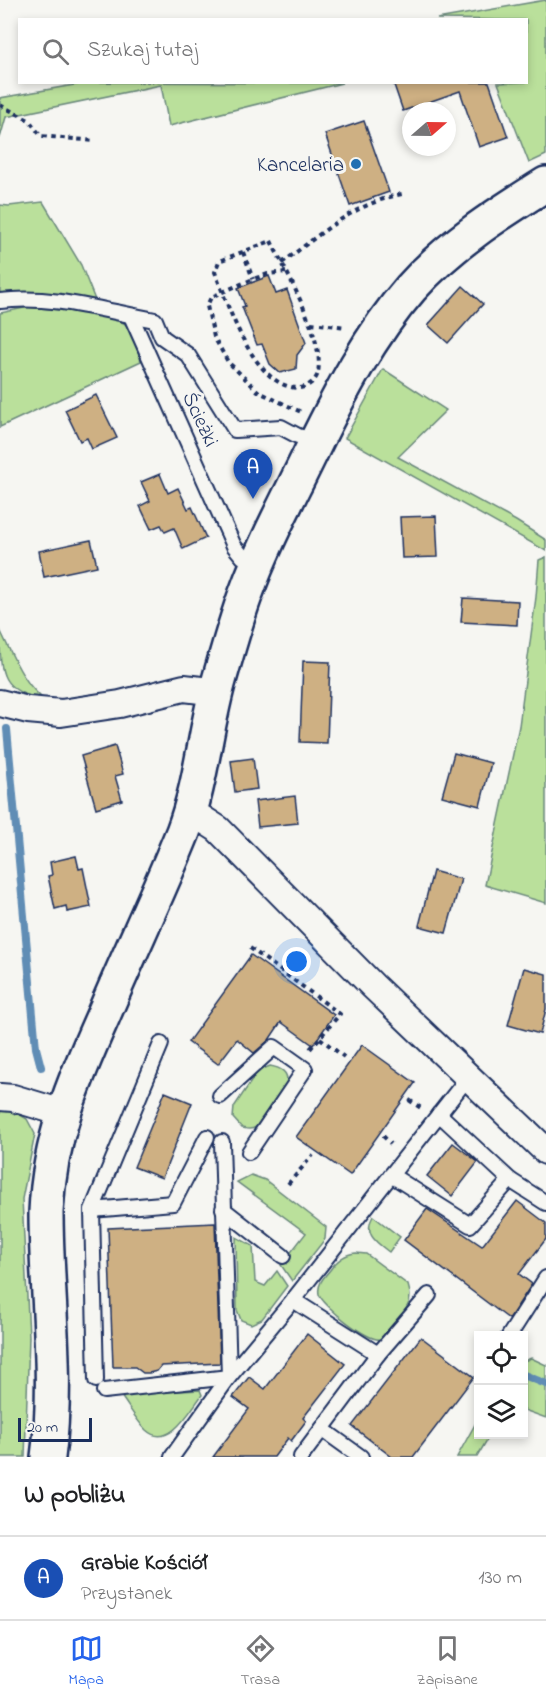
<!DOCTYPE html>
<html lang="pl">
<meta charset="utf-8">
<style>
body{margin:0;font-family:"Indie Flower",sans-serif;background:#f6f6f6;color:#202124}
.controls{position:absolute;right:18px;bottom:18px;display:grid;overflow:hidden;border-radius:0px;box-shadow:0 3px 9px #0003}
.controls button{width:54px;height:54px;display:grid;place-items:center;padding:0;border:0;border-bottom:2px solid #e0e0e0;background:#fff;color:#202124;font:30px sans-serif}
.compass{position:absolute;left:402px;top:102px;width:54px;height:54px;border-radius:50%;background:#fff;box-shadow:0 3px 9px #0003;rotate:70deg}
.scale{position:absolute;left:18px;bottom:15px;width:74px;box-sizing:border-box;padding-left:6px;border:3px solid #1b2f5e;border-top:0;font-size:16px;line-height:21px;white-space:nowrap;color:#1b2f5e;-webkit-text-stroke:4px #f6f6f2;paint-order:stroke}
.you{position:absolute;left:297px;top:962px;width:21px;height:21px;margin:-15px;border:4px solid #fff;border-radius:50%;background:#1a73e8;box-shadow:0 0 0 9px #1a73e833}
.badge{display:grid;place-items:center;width:39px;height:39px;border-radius:50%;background:#2563eb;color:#fff;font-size:20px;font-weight:700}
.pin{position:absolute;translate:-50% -50px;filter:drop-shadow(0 2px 3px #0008)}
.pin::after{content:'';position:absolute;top:32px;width:21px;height:18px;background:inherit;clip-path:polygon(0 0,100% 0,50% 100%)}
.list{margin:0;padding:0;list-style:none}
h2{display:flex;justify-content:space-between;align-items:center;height:78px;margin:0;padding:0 24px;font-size:26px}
h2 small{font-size:20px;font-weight:400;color:#757577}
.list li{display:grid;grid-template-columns:39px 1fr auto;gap:18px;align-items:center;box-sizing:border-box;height:84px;padding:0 24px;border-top:2px solid #e0e0e0}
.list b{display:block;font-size:22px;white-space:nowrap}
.list p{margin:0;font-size:20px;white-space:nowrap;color:#757577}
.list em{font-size:20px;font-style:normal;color:#757577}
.icon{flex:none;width:33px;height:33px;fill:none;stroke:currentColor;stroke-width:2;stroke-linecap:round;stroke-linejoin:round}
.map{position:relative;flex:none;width:546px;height:1457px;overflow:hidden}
.search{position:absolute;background:#fff;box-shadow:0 3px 9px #0003;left:18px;right:18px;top:18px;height:66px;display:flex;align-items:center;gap:15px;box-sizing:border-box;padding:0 21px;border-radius:0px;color:#757577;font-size:22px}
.sheet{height:162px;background:#fff}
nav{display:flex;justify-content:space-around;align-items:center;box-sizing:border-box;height:84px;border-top:2px solid #e0e0e0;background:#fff;font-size:16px;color:#757577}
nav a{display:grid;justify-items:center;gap:3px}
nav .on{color:#2563eb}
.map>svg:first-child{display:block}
.green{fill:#bae09b;stroke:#6a887c;stroke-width:1.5}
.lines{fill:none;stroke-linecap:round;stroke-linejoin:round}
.stream{stroke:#618db5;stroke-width:8}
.building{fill:#ceb083;stroke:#1b2f5e;stroke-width:1.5}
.lane-casing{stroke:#1b2f5e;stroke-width:18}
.street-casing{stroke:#1b2f5e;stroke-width:30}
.secondary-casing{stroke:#1b2f5e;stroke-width:38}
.path{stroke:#1b2f5e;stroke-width:4;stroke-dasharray:4.5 4.5;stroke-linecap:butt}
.lane{stroke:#f6f6f2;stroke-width:14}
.street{stroke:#f6f6f2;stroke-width:26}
.secondary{stroke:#f6f6f2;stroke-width:33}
.poi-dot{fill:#1f6fb2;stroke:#f6f6f2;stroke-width:2}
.labels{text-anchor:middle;stroke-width:6;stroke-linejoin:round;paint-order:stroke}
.poi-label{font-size:21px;fill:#1b2f5e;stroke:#f6f6f2;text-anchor:end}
.street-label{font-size:21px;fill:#1b2f5e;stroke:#f6f6f2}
</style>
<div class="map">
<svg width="546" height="1457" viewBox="0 0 546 1457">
<rect width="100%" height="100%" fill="#f6f6f2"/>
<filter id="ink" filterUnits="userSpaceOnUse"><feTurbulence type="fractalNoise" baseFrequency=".0167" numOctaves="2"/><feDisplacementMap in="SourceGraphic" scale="12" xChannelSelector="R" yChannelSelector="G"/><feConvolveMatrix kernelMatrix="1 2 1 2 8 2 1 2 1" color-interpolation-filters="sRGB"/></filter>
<g filter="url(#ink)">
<!-- green -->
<g class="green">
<polygon points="546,0 546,155 529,163 498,83 526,82 526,20 437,19"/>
<polygon points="85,83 85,82 342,83 169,126 161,85 6,117 0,138 0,98"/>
<polygon points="43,202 81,265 95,300 39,292 0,295 0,205 9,206"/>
<path d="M 29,307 C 47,309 116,314 126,325 C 134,334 137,350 141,361 L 0,427 L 0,313 Z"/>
<polygon points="383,369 446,410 398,457 516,521 546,540 546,551 345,438"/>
<polygon points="546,557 546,903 485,885 519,726 536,597 539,560"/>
<path d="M 0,630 C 13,656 23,684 46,701 C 0,689 0,678 0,630 Z"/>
<path d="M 270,1066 C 299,1071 284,1091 274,1105 C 269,1113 264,1123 256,1127 C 251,1130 247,1129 242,1128 L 233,1118 L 234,1107 L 258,1071 Z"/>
<polygon points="0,1108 14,1111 27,1119 35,1134 22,1199 29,1336 25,1457 0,1457"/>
<polygon points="251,1175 265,1180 326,1227 325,1239 292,1281 281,1265 306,1233 237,1182"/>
<path d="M 373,1216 L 400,1237 L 389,1252 C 376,1242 363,1234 373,1216 Z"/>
<polygon points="236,1237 253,1246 255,1282 265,1286 277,1271 287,1286 262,1319 251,1324 241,1320 237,1310"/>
<path d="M 356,1253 L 366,1254 L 408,1285 C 413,1300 408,1307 399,1318 C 394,1324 388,1336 381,1339 C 369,1343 322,1305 319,1294 C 317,1284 324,1277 330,1270 C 337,1260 345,1254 356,1253 Z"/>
<polygon points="531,1358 546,1365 546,1418 524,1410 524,1361"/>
<path d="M 200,1390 L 202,1395 C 191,1409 169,1451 146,1430 C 137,1421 129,1407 121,1396 L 124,1394 Z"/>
<polygon points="478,1419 478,1434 490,1435 477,1457 457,1457"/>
</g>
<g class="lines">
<!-- stream -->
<g class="stream">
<polyline points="7,729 36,1048 41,1067"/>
<polyline points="524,1375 546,1384"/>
</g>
</g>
<!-- building -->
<g class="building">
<polygon points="393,82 489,82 508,137 479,147 460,91 403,111"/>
<polygon points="364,121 389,192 350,206 325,134"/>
<polygon points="269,276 276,294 287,290 306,343 297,355 296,369 280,373 270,364 262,344 257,345 242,307 245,306 238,288"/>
<polygon points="463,286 483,304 448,343 428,325"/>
<polygon points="96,395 117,438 92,449 87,438 80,441 65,410"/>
<polygon points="160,474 168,493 178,488 188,509 192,507 206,538 183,549 174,528 165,532 161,525 151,529 140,506 150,501 141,482"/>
<polygon points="436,516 438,557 402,558 400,517"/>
<polygon points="91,540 97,566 44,577 39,551"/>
<polygon points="463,598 518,601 517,625 461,622"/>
<polygon points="303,661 330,662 327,743 300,742"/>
<polygon points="115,746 123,774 115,776 122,800 96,808 81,756"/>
<polygon points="454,753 491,763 480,806 442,796"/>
<polygon points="253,758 257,789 235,792 231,761"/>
<polygon points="295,796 298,823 258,827 255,801"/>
<polygon points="76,856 79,869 83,868 91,907 67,912 66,906 55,909 48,876 52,875 50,862"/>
<polygon points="433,871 461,879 446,933 419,926"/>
<polygon points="251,955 334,1015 313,1045 281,1022 269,1040 254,1053 237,1039 218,1064 188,1042"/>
<polygon points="524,968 546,974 546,1009 540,1034 508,1025"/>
<polygon points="362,1045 415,1083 350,1175 296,1137"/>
<polygon points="165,1092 192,1103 162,1178 134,1167"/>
<polygon points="453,1143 478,1162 452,1196 427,1176"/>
<polygon points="517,1201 546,1223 546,1239 519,1274 532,1284 509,1319 404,1240 427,1209 482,1246"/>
<polygon points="215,1223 220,1363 161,1366 157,1371 149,1373 143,1373 135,1367 113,1367 108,1228"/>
<polygon points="307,1334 345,1364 303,1418 306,1421 291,1441 288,1438 274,1457 213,1457 249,1409 233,1397 249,1377 265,1389"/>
<polygon points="421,1337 474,1377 413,1457 392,1457 352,1426"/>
</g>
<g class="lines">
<!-- lane casing -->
<g class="lane-casing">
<g id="lane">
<path d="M 0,301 C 52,294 104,311 155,320 L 162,337 L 188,355 L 235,430 L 281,427 L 298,436 L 317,441"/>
<polyline points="131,316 234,546 243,557 258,564"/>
<polyline points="161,1044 92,1210 173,1203 207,1137"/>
<polyline points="220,1096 274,1047 305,1069 249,1152"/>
<polyline points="439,1114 510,1180"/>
<polyline points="391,1175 470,1225 510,1180 546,1203"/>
<polyline points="223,1209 283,1256"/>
<polyline points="92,1210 96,1380"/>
<polyline points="293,1300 378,1354 429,1295"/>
<polyline points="509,1336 546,1278"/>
<polyline points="104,1391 229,1377 222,1142"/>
<polyline points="322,1429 361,1457"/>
<polyline points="172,1457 229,1377 293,1300 469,1076"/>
<polyline points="301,1457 378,1354"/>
</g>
</g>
<!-- street casing -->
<g class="street-casing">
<g id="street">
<polyline points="0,703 28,710 61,713 120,704 184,688 201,690 214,696"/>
<polyline points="190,811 218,829 373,986 546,1151"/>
<polyline points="0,1097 13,1098 63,1113"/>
</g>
</g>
<!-- secondary casing -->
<g class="secondary-casing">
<path id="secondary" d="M 48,1457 C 59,1376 46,1294 46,1212 C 49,1139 74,1081 103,1016 C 129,954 158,894 183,832 C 202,782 205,728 220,677 C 228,649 236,620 246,593 C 264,543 290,496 313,448 C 340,393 370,335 411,288 C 449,245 498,214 546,184"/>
</g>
<!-- path -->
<g class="path">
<polyline points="0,105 29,120 41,136 95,141"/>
<path d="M 271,241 C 286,272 325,339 318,372 C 317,381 306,388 299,388 C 254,388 228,306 215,272 L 219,261 Z"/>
<polyline points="243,252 253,279"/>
<path d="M 282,263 C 322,233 351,205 402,194"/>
<polyline points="286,272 268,274 253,279 211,297 207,306 214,337 228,362 259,392 301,412"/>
<polyline points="311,323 346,327"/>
<polyline points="250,948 340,1014 310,1049"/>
<polyline points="320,1038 344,1057"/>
<polyline points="409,1100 421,1108"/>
<polyline points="383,1136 391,1144"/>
<polyline points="288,1184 313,1155"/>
</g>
<!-- lane -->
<use href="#lane" class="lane"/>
<!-- street -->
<use href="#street" class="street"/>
<!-- secondary -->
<use href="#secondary" class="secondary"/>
</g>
</g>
<!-- markers -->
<circle class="poi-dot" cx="356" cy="164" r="6"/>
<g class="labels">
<!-- poi labels -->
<g class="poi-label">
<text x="344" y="171">Kancelaria</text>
</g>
<!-- street labels -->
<g class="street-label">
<text transform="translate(201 419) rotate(65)" y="7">Ścieżki</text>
</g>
</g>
</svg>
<div class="controls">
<button><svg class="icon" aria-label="locate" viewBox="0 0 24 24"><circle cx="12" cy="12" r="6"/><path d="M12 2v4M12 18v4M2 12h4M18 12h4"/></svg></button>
<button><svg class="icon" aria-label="layers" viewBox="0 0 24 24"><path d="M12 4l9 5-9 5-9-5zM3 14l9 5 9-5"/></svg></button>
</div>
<svg class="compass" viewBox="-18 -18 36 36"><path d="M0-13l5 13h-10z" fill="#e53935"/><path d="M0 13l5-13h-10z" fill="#757577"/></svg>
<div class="scale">20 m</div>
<div class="you"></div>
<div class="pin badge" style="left:253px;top:499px;background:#1a4fb4">A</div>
<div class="search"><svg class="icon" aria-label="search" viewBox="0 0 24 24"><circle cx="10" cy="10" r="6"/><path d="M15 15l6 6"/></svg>Szukaj tutaj</div>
</div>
<section class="sheet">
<h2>W pobliżu<small></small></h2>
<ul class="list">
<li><span class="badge" style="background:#1a4fb4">A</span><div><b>Grabie Kościół</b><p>Przystanek</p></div><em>130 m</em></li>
</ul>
</section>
<nav>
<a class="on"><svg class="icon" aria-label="map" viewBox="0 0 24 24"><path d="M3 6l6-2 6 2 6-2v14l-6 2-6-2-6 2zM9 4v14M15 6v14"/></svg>Mapa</a>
<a><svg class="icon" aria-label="directions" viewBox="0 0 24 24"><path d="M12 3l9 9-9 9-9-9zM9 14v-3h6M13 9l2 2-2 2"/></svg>Trasa</a>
<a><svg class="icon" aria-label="saved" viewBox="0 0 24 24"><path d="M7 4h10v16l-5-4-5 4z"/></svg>Zapisane</a>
</nav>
